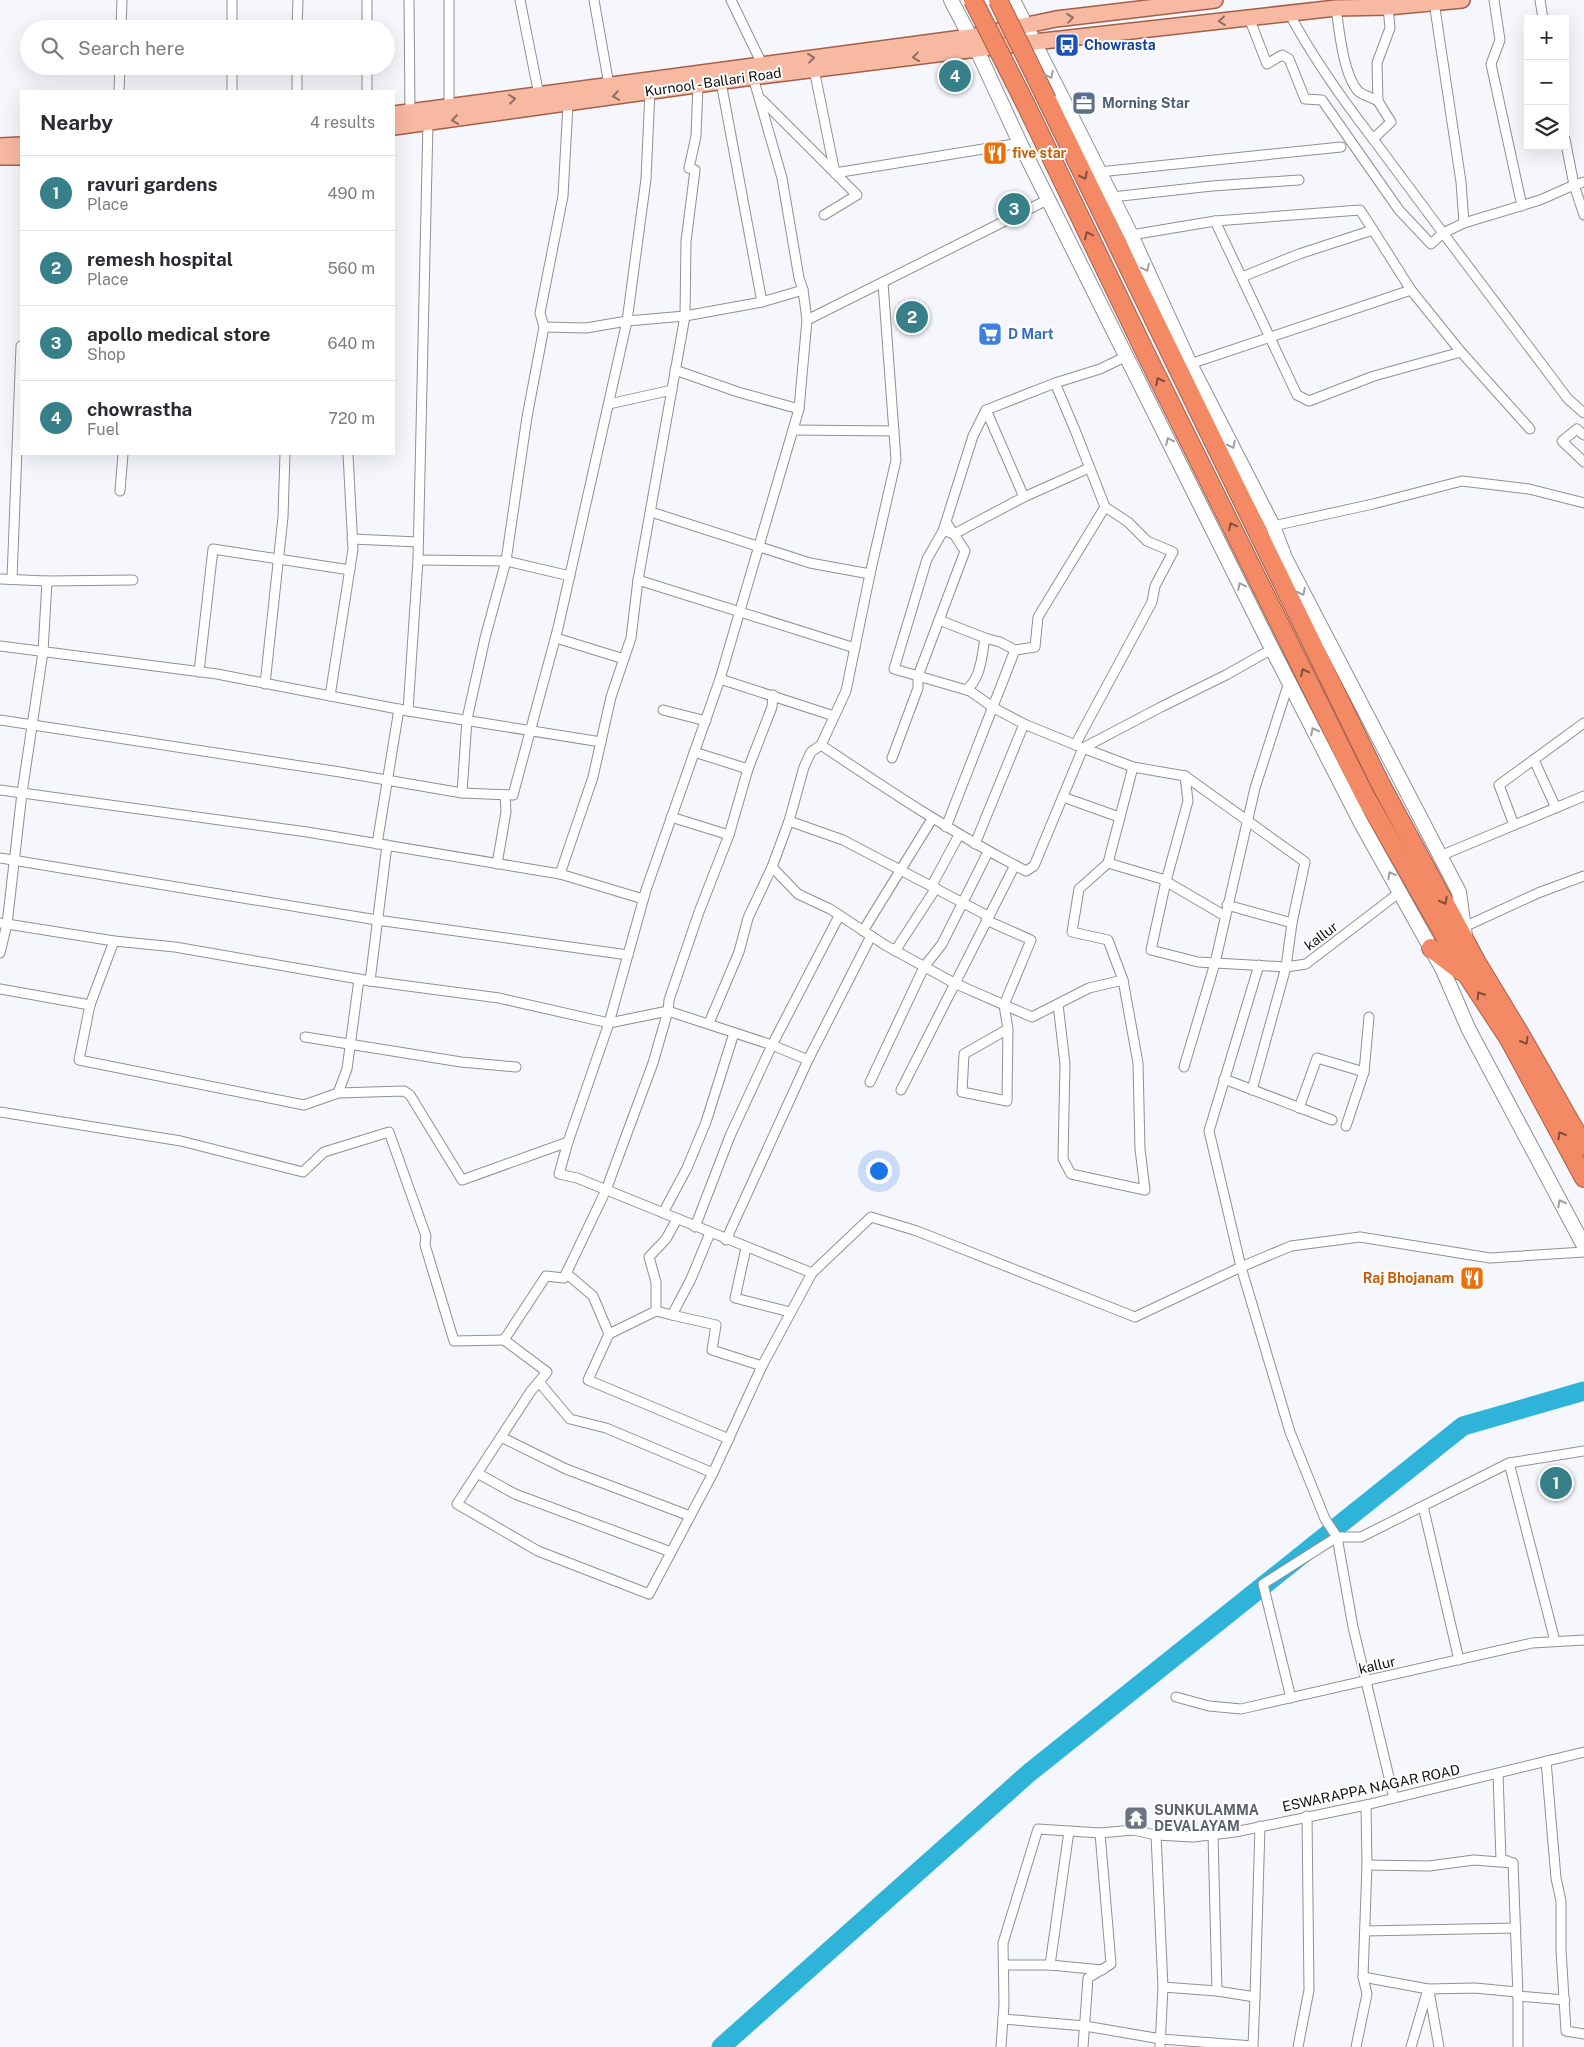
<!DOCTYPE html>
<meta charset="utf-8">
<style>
body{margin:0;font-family:"Public Sans",sans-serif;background:#f7f7f7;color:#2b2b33}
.controls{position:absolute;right:15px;top:15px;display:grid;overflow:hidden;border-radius:0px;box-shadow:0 5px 20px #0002}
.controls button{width:45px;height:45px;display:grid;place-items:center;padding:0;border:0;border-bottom:1px solid #e1e1e2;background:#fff;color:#2b2b33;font:25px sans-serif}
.you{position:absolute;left:878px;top:1170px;width:18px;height:18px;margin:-12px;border:4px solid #fff;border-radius:50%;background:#1a73e8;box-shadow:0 0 0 8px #1a73e833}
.badge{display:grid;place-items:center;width:32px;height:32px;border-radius:50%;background:#388089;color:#fff;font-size:16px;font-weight:700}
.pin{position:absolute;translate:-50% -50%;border:2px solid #fff;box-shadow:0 1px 5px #0006}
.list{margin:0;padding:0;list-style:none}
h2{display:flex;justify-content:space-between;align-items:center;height:65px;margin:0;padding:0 20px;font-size:21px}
h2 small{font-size:16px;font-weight:400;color:#7c7c81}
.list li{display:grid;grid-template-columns:32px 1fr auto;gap:15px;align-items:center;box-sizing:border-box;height:75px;padding:0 20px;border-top:1px solid #e1e1e2}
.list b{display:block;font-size:19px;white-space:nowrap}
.list p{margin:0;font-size:16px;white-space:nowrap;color:#7c7c81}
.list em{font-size:16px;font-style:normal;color:#7c7c81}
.icon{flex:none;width:28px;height:28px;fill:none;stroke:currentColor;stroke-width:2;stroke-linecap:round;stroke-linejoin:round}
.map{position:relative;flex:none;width:1584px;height:2047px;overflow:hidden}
.search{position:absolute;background:#fff;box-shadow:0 5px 20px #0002;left:20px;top:20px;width:375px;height:55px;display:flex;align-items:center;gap:12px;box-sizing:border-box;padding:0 18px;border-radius:28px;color:#7c7c81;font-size:19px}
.panel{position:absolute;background:#fff;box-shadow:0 5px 20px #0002;left:20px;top:90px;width:375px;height:365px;border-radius:0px}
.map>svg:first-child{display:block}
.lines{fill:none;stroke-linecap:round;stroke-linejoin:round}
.river{stroke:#2eb4d8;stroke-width:19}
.street-casing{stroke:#909097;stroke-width:11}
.secondary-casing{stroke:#909097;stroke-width:16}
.primary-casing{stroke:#a45f48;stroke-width:18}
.highway-casing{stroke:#a45f48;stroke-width:20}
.street{stroke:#fff;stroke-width:9}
.secondary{stroke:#fff;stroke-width:14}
.primary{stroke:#f8b9a3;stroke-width:15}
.highway{stroke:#f38a65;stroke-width:18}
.highway-bridge-casing{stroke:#a45f48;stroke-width:20;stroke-linecap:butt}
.highway-bridge{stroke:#f38a65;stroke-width:18}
.oneway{stroke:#906d62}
.oneway2{stroke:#9f9fa1}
.oneway3{stroke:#824d3c}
.labels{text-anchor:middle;stroke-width:4;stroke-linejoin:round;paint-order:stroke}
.transit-label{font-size:14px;font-weight:bold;fill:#164399;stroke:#fff;text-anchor:start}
.street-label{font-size:14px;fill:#101013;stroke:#fff}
.service-label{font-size:14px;font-weight:bold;fill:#4e5e75;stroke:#fff;text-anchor:start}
.food-label{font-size:14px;font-weight:bold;fill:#c56008;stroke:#fff;text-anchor:start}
.shop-label{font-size:14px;font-weight:bold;fill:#366cbe;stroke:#fff;text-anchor:start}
.worship-label{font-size:14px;font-weight:bold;fill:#5b616d;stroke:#fff;text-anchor:start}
</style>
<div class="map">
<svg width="1584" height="2047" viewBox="0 0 1584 2047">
<rect width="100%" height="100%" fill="#f6f6fd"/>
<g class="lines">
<!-- river -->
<polyline class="river" points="721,2047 1029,1773 1463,1426 1584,1391"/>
<!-- street casing -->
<g class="street-casing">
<g id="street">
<polyline points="367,0 367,29"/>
<polyline points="409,0 410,112"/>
<polyline points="449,0 449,107"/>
<polyline points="520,0 539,95"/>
<polyline points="594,0 609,85"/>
<polyline points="731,0 762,64"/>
<polyline points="1494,0 1500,40 1491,64 1522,206"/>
<polyline points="1540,0 1543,19"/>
<polyline points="1434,2 1461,182 1464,223 1540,200 1574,185 1565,139"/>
<path d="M 1336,8 C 1339,29 1343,74 1358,91 C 1362,95 1373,98 1378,101"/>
<path d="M 1289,13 C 1313,58 1342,99 1373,139 L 1391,122 L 1378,101 L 1377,63 L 1390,28 L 1388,7"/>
<polyline points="1249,18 1267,64 1282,55 1289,59 1305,99 1322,100 1399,210 1431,244 1443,233 1373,139"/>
<polyline points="121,29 122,0"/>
<polyline points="232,29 232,0"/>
<polyline points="297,29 298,0"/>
<polyline points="367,66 367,91"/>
<polyline points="814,69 835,173 1020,143"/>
<polyline points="753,77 782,178 799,278 803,290 807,320 799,409 720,679 646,890 609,1023 568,1142 559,1174 577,1178 812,1273 871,1217 917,1231 1135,1317 1241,1267 1291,1246 1360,1237 1490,1258 1584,1252"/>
<polyline points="119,91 120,66"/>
<polyline points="232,91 232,66"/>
<polyline points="297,91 297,66"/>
<polyline points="762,100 857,195 824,215"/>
<polyline points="1099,172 1341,147"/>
<polyline points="1584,182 1574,185 1584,215"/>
<polyline points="1112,197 1212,186 1299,180"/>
<polyline points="1215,221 1360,210 1373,230 1299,254 1242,277"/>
<polyline points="1464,223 1443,233 1568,399 1584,413"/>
<polyline points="1373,230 1411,290 1461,352"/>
<polyline points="1131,235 1215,221 1297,395 1309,401 1374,376 1461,352 1530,429"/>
<polyline points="762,302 803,290"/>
<polyline points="807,320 1049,199"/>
<polyline points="544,327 586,328 627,321 685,316 762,302 721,82"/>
<polyline points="1190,364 1411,290"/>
<polyline points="675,370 738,392 799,409"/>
<polyline points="609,404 672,390"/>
<polyline points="986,410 1024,497"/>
<polyline points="793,430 894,431"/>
<polyline points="1584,435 1577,429 1562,441 1584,462"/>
<polyline points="120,491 123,454"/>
<polyline points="651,512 810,563 870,574 896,460 883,283"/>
<polyline points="1273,526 1373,504 1462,481 1529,489 1584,503"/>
<polyline points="948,532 954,534 1024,497 1089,468"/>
<polyline points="352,539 418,542"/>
<polyline points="418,560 506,561 570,576"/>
<polyline points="870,574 846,691 821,745 811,752 804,767 789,821 772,867 798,894 830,909 885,945 954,983 1032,1017 1089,988 1123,980 1138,1063 1140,1149 1145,1190 1071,1174 1063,1159 1065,1064 1058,1004"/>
<polyline points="0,579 47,581 133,580"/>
<polyline points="12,579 21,346"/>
<polyline points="638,580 855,648"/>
<polyline points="47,581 43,652 22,793 7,924 114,941 175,947 370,981 499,998 609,1023 668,1011 772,1045 808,1060"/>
<path d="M 939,620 L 985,638 C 982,655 981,679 966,690"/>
<polyline points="556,638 624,659"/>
<polyline points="0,646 217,674 408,711 601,742"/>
<polyline points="1015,650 1035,647 1038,617 1105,507"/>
<polyline points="199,672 213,549 350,570"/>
<polyline points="720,679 834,716"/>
<polyline points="265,684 283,517 285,454"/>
<polyline points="773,695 772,707 748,769 729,835 699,912 669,1000 668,1011 653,1063 606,1190 564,1278 546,1276 504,1340 547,1372 531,1391 457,1504 538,1551 649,1594 713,1473 762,1366 812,1273"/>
<polyline points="330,696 353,549 348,454"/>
<polyline points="663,710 706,721"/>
<polyline points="408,711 418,560 428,123"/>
<polyline points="0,720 340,772 462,793 467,719 485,638 506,561 527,417 544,327 540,313 563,196 568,104"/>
<path d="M 821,745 C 888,790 954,834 1026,871 L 1034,866 L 1083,748 L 1024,724"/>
<polyline points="1075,745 1152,602 1155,586 1173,552 1147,541 1128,522 1105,507 1075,430 1055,383 1100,369 1127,356"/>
<polyline points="694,752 748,769"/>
<polyline points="892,758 918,688 918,676 965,551 946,522"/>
<polyline points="1534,760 1556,808"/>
<polyline points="1133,767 1185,776 1188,801 1166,881 1151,950 1198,962 1286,967 1306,964 1400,892"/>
<polyline points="1185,776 1305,862 1292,923 1286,967 1252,1090"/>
<polyline points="0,790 307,832 560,874 593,777 611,697 631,638 638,580 685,316 686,241 695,170 689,168 696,136 698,85"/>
<polyline points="462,793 513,795 558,628 627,321 646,179 650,91"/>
<polyline points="1063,797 1119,817"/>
<polyline points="671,817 729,835"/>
<polyline points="789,821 843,840 988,916"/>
<polyline points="1514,825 1499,785 1584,723"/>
<polyline points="946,827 1015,650 1000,642 985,638"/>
<polyline points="377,844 399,709"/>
<polyline points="975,844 1024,724 994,708 970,691 894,669 927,559 943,531 973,436 986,410 1055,383"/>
<polyline points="1440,856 1584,796"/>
<polyline points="0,858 377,920 628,955"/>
<polyline points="1108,863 1133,767 1083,748 1161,707 1226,675 1272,649"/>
<polyline points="497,864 506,812 505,795"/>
<polyline points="560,874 643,899"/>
<polyline points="932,885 959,835"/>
<polyline points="1227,905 1292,923"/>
<polyline points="986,920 1031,940 1004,1005 1008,1029 964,1054 962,1092 1007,1101 1008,1029"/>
<polyline points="0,923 7,924 0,953"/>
<polyline points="1464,927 1538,893 1584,876"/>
<polyline points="863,931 932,819"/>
<polyline points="114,941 90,1005 79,1060 304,1105 338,1093 404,1091 410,1095 462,1180 568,1142"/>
<polyline points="895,951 936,888"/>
<polyline points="1259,965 1209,1131 1241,1267 1290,1432 1325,1519 1337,1537 1353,1627 1394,1798"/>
<polyline points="1123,980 1108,940 1072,932 1079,889 1108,863 1162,879 1225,916"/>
<polyline points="370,981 387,845"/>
<polyline points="0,989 90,1005"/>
<polyline points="709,1023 739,952 748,918 772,867"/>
<polyline points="305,1037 461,1062 516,1067"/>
<polyline points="1184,1067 1215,963 1255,788 1289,682"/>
<polyline points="1224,1079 1332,1120"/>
<polyline points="870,1082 924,967 942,944 988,852"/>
<polyline points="901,1090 1015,865"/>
<polyline points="338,1093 347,1069 359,979"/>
<polyline points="1299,1108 1317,1058 1364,1072"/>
<polyline points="0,1112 181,1141 303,1172 324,1152 389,1132 426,1236 425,1245 454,1341 504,1340"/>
<polyline points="1346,1126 1364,1072 1369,1017"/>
<polyline points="663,1213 687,1168 706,1122 734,1033"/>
<polyline points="695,1227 730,1136 772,1045 839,916"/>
<polyline points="726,1240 808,1060 871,936"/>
<polyline points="746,1248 735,1298 790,1312"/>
<polyline points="566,1273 593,1296 609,1334 588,1380 729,1439"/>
<polyline points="656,1311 672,1315 691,1279 710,1233"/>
<polyline points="672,1315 716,1325 712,1350 762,1366"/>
<polyline points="609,1334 656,1311 656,1282 649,1257 666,1239 677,1219"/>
<polyline points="539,1382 570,1419 606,1428 713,1473"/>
<polyline points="501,1437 566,1469 690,1516"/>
<polyline points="1509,1463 1555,1641"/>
<polyline points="477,1473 515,1494 671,1552"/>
<polyline points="1423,1506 1459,1660"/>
<polyline points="1176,1697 1209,1706 1241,1709 1532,1643 1584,1640"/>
<polyline points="1291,1698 1263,1584 1337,1537 1361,1537 1509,1463 1584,1451"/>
<polyline points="1546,1761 1556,1878 1561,1901 1561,1950 1566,2031 1584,2034"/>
<polyline points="1498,1774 1501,1860 1508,1861"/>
<polyline points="1100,1833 1133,1830 1156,1835 1193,1837 1235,1832 1366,1805 1584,1752"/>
<polyline points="1156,1835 1163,1987 1160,2047"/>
<polyline points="1213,1835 1217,1991"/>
<polyline points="1513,1863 1518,1996 1565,2000"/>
<polyline points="1367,1865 1429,1866 1474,1860 1513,1863"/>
<polyline points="1365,1931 1516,1928"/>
<polyline points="1004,1965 1050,1965 1069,1831"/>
<polyline points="1050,1965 1102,1970"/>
<polyline points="1363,1977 1428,1989 1475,1988 1517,1992"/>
<polyline points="1163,1987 1217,1991 1255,1997 1260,1826"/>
<polyline points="1429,1991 1439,2047"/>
<polyline points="1518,1996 1518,2047"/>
<polyline points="1003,2019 1085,2026 1161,2039 1253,2046 1255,1997"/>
<polyline points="1001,2047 1004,2004 1003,1943 1038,1829 1100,1833 1111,1964 1088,1978 1083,2047"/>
<polyline points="1298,2047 1309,1990 1307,1816"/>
<polyline points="1356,2047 1367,1994 1363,1977 1367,1865 1366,1805"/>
<polyline points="1411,2047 1428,1989"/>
</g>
</g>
<!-- secondary casing -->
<g class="secondary-casing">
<g id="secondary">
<polyline points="951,0 977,50 1020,143 1269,643 1361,823 1442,968 1469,1030 1584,1246"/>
<polyline points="1013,0 1131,235 1190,364 1273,526 1285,558 1459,892 1465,936"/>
</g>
</g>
<!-- primary casing -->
<g class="primary-casing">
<g id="primary">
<polyline points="394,114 970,37 1056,19 1215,0"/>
<polyline points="394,127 753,77 1034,42 1336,8 1388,7 1462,0"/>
<polyline points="0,146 21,145"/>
<polyline points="0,157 21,157"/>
</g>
</g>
<!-- highway casing -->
<g class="highway-casing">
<g id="highway">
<polyline points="1047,100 1379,781 1477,963 1520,1034 1584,1146"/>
<polyline points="1026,105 1147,356 1364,794 1467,975 1509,1039 1584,1178"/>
<polyline points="1431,948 1461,971"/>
</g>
</g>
<!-- street -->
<use href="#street" class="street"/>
<!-- secondary -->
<use href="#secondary" class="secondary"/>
<!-- primary -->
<use href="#primary" class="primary"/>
<!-- highway -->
<use href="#highway" class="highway"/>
<!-- highway-bridge casing -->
<g class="highway-bridge-casing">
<g id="highway-bridge">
<polyline points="973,0 1026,105"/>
<polyline points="998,0 1047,100"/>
</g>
</g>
<!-- highway-bridge -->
<use href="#highway-bridge" class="highway-bridge"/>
</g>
<!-- one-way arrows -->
<defs><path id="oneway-chevron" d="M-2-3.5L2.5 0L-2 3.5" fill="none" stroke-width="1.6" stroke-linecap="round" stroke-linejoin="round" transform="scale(1.25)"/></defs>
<g class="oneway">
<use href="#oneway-chevron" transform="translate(1070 18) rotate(-7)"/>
<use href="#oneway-chevron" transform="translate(1222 21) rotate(174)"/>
<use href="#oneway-chevron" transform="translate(916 57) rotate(173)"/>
<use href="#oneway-chevron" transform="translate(811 58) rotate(-7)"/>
<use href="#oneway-chevron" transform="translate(616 96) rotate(171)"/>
<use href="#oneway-chevron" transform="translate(512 99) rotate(-7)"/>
<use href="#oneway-chevron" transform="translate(455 120) rotate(172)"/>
</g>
<g class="oneway2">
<use href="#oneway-chevron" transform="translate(1050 75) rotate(64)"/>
<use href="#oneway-chevron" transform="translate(1146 268) rotate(65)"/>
<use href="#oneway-chevron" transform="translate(1169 441) rotate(-116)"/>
<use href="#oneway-chevron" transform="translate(1232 445) rotate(63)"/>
<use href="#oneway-chevron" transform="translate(1241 586) rotate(-116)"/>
<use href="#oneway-chevron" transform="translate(1302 592) rotate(63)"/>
<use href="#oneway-chevron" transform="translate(1314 731) rotate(-117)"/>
<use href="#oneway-chevron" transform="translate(1391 875) rotate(-119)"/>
<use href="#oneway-chevron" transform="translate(1561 1203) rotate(-118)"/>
</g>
<g class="oneway3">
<use href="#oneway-chevron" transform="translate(1084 176) rotate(64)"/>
<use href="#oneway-chevron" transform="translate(1088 235) rotate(-116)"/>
<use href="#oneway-chevron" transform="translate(1159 381) rotate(-117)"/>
<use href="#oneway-chevron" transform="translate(1232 526) rotate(-116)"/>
<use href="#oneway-chevron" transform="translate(1304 672) rotate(-116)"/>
<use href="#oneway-chevron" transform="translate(1444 901) rotate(62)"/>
<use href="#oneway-chevron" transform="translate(1480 995) rotate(-123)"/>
<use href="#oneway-chevron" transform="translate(1525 1041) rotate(60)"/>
<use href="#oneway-chevron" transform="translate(1561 1135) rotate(-119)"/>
</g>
<!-- icons -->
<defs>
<g id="bus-square" transform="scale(1.25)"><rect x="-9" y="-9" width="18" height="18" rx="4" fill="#1a4fb4" stroke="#fff"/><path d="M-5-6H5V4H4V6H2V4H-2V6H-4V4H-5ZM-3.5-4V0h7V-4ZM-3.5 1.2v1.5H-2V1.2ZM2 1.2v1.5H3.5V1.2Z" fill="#fff"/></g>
<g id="office-square" transform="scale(1.25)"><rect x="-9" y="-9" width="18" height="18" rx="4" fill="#5c6f8a" stroke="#fff"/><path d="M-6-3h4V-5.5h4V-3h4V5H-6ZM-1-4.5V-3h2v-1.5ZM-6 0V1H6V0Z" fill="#fff"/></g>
<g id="restaurant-square" transform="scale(1.25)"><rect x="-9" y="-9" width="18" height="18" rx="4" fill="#e8710a" stroke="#fff"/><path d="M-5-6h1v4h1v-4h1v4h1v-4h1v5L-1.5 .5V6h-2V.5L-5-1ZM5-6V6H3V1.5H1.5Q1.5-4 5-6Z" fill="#fff"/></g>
<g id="supermarket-square" transform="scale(1.25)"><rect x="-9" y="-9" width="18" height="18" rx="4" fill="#3f7fe0" stroke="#fff"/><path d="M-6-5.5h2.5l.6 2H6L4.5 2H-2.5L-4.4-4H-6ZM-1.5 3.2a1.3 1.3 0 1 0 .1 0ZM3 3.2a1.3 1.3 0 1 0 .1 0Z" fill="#fff"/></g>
<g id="temple-square" transform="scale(1.25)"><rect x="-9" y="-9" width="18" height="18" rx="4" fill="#6b7280" stroke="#fff"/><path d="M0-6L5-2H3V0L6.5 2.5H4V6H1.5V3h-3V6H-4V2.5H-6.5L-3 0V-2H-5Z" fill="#fff"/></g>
</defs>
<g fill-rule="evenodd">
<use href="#bus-square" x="1067" y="45"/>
<use href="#office-square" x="1084" y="103"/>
<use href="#restaurant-square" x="995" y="153"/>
<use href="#supermarket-square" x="990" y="334"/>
<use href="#restaurant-square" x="1472" y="1278"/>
<use href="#temple-square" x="1136" y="1818"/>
</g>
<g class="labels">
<!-- transit labels -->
<g class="transit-label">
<text x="1084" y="50">Chowrasta</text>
</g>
<!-- street labels -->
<g class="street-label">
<text transform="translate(713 82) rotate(-8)" y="5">Kurnool - Ballari Road</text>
<text transform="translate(1321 936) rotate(-37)" y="5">kallur</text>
<text transform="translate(1377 1665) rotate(-13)" y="5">kallur</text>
<text transform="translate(1371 1788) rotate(-12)" y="5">ESWARAPPA NAGAR ROAD</text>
</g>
<!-- service labels -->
<g class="service-label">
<text x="1102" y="108">Morning Star</text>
</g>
<!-- food labels -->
<g class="food-label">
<text x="1012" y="158">five star</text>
<text x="1454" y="1283" text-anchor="end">Raj Bhojanam</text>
</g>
<!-- shop labels -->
<g class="shop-label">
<text x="1008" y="339">D Mart</text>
</g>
<!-- worship labels -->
<g class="worship-label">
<text x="1154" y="1815">SUNKULAMMA<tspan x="1154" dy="16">DEVALAYAM</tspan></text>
</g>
</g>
</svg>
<div class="controls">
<button>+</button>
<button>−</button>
<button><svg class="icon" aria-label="layers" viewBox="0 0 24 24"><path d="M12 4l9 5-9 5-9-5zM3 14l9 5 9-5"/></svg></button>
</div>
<div class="you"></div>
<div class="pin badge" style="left:1556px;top:1483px">1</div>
<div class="pin badge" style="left:912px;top:317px">2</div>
<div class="pin badge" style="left:1014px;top:209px">3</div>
<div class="pin badge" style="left:955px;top:76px">4</div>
<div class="search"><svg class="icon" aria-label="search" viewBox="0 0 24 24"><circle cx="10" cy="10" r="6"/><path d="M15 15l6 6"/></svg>Search here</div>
<section class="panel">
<h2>Nearby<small>4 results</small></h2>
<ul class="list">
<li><span class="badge">1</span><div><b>ravuri gardens</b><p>Place</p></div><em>490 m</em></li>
<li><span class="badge">2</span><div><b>remesh hospital</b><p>Place</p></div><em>560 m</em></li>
<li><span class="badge">3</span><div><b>apollo medical store</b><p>Shop</p></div><em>640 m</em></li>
<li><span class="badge">4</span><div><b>chowrastha</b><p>Fuel</p></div><em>720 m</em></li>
</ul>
</section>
</div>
